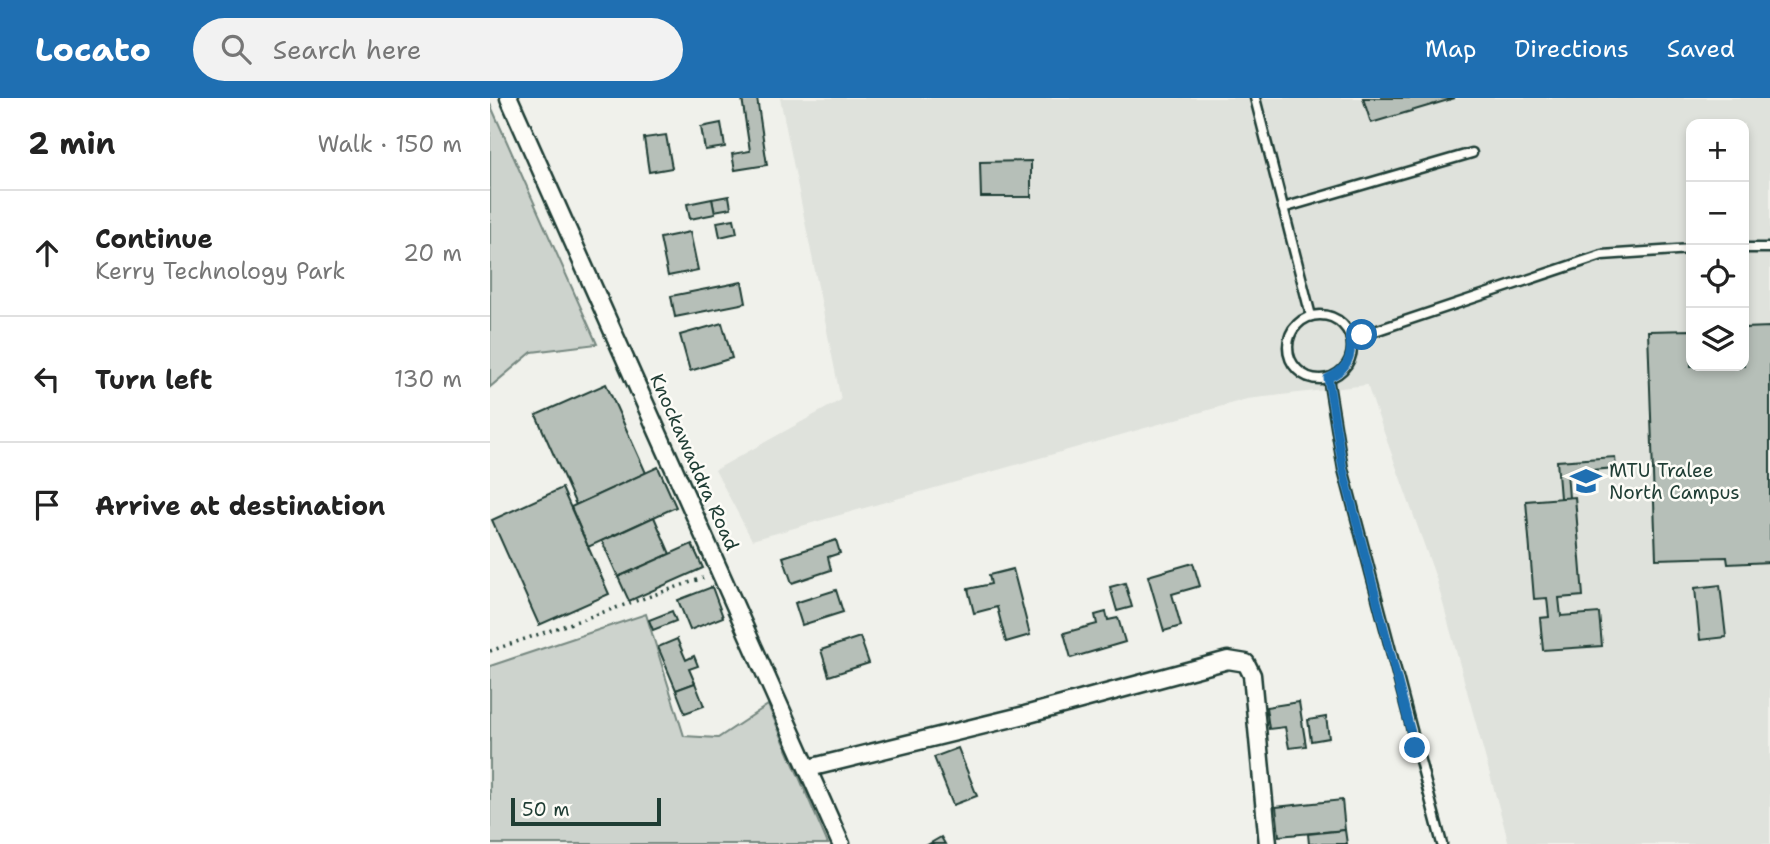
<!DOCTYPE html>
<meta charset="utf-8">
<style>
body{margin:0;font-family:"Shantell Sans",sans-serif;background:#f2f2f2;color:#222}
.controls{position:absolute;right:21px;top:21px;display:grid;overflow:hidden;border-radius:14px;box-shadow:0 4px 10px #0003}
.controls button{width:63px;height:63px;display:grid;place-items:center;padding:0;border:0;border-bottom:2px solid #e0e0e0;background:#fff;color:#222;font:35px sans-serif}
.scale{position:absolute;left:21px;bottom:18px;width:150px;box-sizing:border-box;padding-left:7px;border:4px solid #1f3d34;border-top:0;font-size:19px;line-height:24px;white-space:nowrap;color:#1f3d34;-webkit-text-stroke:5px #fdfcf7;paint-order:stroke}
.stop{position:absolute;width:21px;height:21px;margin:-16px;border:5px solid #1f6fb2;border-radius:50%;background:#fff}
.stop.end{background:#1f6fb2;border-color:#fff;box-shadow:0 2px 7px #0008}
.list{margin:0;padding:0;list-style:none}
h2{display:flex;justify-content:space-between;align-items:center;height:91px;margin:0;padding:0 28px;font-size:30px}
h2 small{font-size:23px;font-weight:400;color:#767676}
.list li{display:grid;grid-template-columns:46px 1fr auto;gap:21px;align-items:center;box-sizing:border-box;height:126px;padding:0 28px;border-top:2px solid #e0e0e0}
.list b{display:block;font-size:26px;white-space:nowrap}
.list p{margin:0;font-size:23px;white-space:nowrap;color:#767676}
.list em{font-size:23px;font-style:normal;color:#767676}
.icon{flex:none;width:38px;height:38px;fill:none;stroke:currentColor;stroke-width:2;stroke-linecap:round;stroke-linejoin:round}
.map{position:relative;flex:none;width:1280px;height:746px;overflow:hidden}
header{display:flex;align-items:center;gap:42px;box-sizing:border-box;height:98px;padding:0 35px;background:#1f6fb2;color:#fff}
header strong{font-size:33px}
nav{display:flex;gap:38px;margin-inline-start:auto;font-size:24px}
.search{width:490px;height:63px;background:#f2f2f2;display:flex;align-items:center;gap:18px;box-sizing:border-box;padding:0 24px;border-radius:38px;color:#767676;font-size:26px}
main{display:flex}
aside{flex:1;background:#fff}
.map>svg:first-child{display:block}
.built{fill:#dfe2dc;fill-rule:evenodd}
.green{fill:#cdd3cd;stroke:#768880;stroke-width:2}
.building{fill:#b6bfb8;stroke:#1f3d34;stroke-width:2}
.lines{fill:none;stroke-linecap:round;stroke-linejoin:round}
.service-casing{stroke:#1f3d34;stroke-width:13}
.minor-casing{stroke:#1f3d34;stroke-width:21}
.path{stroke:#1f3d34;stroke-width:3.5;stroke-dasharray:2 5;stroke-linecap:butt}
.service{stroke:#fdfcf7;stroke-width:8}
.minor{stroke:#fdfcf7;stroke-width:16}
.route{stroke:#1f6fb2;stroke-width:9}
.labels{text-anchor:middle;stroke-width:5;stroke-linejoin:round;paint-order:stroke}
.street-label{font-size:19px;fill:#1f3d34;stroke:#fdfcf7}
.poi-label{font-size:19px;fill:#1f3d34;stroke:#fdfcf7;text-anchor:start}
</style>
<header>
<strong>Locato</strong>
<div class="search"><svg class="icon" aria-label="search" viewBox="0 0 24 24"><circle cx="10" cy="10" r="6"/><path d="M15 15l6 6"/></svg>Search here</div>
<nav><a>Map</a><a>Directions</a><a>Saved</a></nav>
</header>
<main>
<aside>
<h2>2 min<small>Walk · 150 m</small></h2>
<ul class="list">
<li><svg class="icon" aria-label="ahead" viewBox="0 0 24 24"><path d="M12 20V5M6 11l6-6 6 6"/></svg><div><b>Continue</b><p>Kerry Technology Park</p></div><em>20 m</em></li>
<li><svg class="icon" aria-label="left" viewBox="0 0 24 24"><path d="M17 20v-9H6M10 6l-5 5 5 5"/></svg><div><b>Turn left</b></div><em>130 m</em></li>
<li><svg class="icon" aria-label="arrive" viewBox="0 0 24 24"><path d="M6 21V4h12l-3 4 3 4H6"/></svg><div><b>Arrive at destination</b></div></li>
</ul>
</aside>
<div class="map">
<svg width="1280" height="746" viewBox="0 0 1280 746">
<rect width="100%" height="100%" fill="#f0f1eb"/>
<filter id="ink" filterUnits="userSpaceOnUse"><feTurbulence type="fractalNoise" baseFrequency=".0143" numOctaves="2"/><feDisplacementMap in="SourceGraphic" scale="14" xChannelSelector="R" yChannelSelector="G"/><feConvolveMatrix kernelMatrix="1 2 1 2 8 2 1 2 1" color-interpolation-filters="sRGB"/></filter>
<g filter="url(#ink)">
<!-- built -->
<path class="built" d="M 290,0 L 1280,0 L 1280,746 L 1019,746 L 946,480 L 877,287 L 757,301 L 262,442 L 225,372 L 351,302 ZM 1201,26 L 1254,26 L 1254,268 L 1201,268 Z"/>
<!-- green -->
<g class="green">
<polygon points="0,6 107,246 42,254 0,289"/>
<polygon points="156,516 194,638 228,640 278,607 338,746 0,746 0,568"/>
</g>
<!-- building -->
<g class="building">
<polygon points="252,0 267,0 277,67 245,72 242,56 260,53"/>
<polygon points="873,0 965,0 881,25"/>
<polygon points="231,25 235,49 215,52 211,29"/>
<polygon points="176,37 182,70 159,74 154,40"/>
<polygon points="541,63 541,99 491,99 490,64"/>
<polygon points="239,98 241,110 224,113 222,101"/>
<polygon points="222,101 225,116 200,121 197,106"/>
<polygon points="244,121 247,135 230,139 227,124"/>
<polygon points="200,134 208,172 178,178 170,140"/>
<polygon points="252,184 256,205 185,219 181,198"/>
<polygon points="232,225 242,260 200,273 190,237"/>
<polygon points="1280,229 1280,464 1238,466 1237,459 1166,461 1158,233 1201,232 1201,268 1254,268 1254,230"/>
<polygon points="116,286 156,375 86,407 46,317"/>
<polygon points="1125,359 1126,370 1077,374 1079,400 1070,400 1067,363"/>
<polygon points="168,369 186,409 98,449 81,409"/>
<polygon points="72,390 119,496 49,527 2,422"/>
<polygon points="1085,399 1093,498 1069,500 1071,518 1109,515 1112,548 1053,552 1050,520 1059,519 1057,500 1044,501 1036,403"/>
<polygon points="164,419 180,456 128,479 112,443"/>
<polygon points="346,442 350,455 338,459 341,472 302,485 293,459"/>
<polygon points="202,446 213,470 139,503 128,479"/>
<polygon points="703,465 710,488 682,496 691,528 674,533 658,478"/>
<polygon points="523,471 540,537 516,544 507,509 484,515 478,491 501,486 499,477"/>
<polygon points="635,485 642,509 627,513 620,489"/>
<polygon points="1230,487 1236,539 1210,542 1205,490"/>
<polygon points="222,489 233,519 200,532 188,502"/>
<polygon points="346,492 353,514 312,527 305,505"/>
<polygon points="182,513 186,523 163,532 159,522"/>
<polygon points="616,514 618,522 628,520 635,544 581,560 574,535 607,526 605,517"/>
<polygon points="370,539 379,565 339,578 331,552"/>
<polygon points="187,541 196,562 204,558 208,568 199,571 205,585 186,592 168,549"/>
<polygon points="205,585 214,608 195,615 186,592"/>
<polygon points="809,604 816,648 799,650 795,629 779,631 776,609"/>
<polygon points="836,619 839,640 821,643 818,622"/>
<polygon points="468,650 487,698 463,707 444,659"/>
<polygon points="852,702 855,732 789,738 786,709"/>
<polygon points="855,732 857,746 819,746 818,736"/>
<polygon points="451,739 455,746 439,746"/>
</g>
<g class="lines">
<!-- service casing -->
<g class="service-casing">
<g id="service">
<polyline points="765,0 821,218"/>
<polyline points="793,110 982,55"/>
<polyline points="1254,150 1280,150"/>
<circle cx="830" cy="249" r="32"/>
<polyline points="861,241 1112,157 1201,151"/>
<polyline points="838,280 853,371 952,746"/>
</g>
</g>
<!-- minor casing -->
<g class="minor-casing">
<g id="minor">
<polyline points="19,0 351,746"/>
<polyline points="319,670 535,617 738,562 756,565 762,577 778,746"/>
</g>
</g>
<!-- path -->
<polyline class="path" points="0,553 213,480"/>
<!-- service -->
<use href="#service" class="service"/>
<!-- minor -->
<use href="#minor" class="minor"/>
</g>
</g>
<g class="lines" filter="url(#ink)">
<!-- route -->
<path class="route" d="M 872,237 L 860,241 C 863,260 856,272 838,280 L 853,371 L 925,650"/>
</g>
<!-- icons -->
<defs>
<g id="university-bare" transform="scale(2.415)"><path d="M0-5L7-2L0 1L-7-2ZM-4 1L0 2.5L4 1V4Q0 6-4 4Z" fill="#1f6fb2" stroke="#fdfcf7" stroke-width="2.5" paint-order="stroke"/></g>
</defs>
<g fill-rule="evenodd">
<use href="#university-bare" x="1096" y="383"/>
</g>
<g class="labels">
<!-- street labels -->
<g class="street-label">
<text transform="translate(205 364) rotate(66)" y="7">Knockawaddra Road</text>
</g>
<!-- poi labels -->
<g class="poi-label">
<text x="1119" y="379">MTU Tralee<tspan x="1119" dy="22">North Campus</tspan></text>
</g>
</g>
</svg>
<div class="controls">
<button>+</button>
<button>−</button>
<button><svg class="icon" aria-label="locate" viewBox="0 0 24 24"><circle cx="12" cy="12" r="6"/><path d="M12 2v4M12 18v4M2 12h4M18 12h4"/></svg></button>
<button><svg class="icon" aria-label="layers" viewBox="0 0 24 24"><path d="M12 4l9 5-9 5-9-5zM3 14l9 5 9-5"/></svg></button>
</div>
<div class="scale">50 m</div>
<div class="stop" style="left:872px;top:237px"></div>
<div class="stop end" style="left:925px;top:650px"></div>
</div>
</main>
